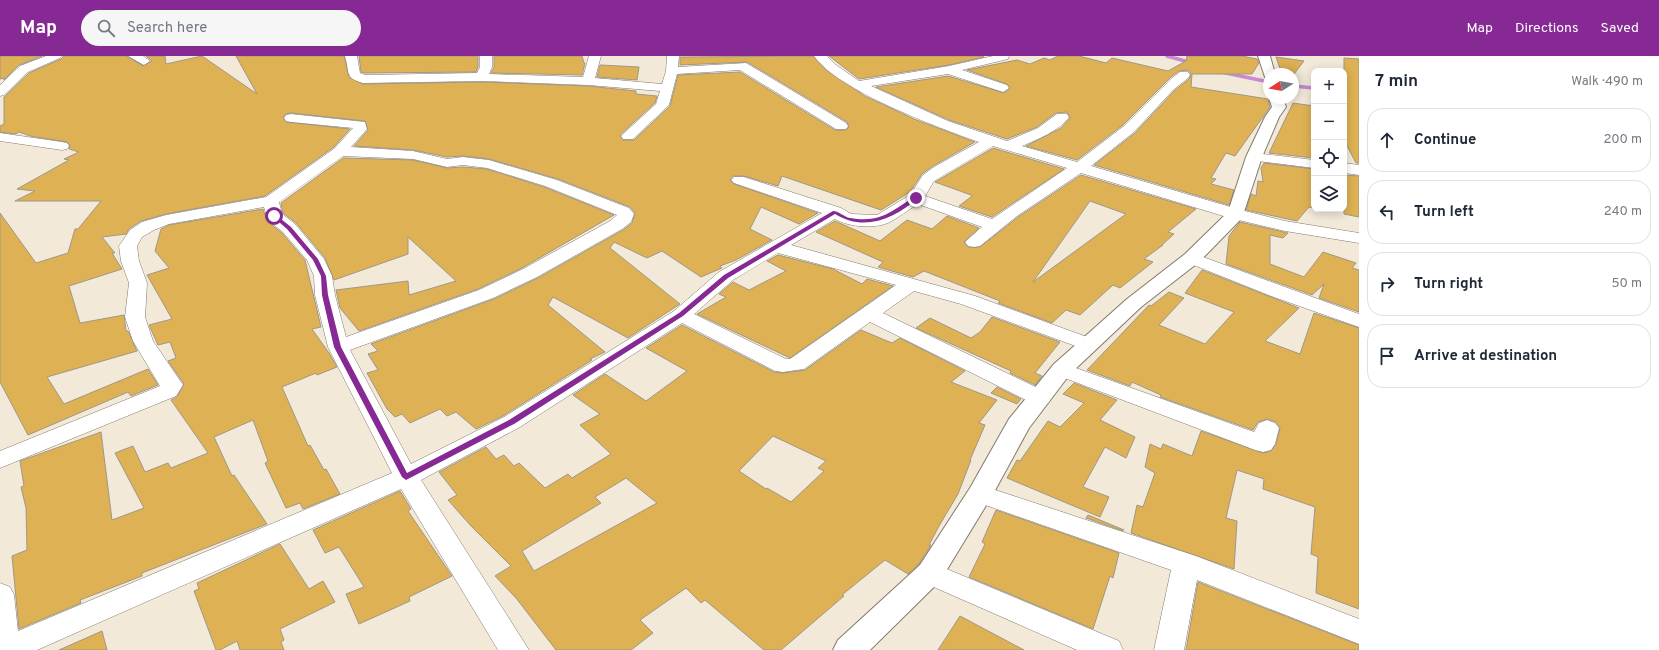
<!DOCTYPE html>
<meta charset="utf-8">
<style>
body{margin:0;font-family:Overpass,sans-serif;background:#f6f6f7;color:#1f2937}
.controls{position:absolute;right:12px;top:12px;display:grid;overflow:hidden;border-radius:8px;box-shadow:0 2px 10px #0003}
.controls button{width:36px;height:36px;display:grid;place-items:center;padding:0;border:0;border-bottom:1px solid #e0e1e3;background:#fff;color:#1f2937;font:20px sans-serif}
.compass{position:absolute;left:1263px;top:12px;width:36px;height:36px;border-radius:50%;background:#fff;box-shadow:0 2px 10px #0003;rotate:259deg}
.stop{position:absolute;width:12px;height:12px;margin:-9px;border:3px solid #862994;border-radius:50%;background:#fff}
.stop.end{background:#862994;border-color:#fff;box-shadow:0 1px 4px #0008}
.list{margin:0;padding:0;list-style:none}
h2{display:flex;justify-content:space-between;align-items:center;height:52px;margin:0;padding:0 16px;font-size:17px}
h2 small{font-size:13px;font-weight:400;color:#747a83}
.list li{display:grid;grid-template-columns:26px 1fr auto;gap:12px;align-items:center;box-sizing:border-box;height:64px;margin:0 8px 8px;padding:0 8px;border:1px solid #e0e1e3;border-radius:16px}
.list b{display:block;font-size:15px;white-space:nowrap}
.list em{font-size:13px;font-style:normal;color:#747a83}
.icon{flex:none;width:22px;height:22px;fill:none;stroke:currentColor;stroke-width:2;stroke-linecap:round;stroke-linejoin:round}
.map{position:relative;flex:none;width:1359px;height:594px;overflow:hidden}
header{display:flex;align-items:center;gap:24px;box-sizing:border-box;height:56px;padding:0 20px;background:#862994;color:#fff}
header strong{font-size:19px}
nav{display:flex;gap:22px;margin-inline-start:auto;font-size:14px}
.search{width:280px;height:36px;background:#f6f6f7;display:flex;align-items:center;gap:10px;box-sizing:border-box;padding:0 14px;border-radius:22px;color:#747a83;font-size:15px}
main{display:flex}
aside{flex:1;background:#fff}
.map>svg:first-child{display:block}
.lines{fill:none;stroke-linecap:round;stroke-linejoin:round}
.stream{stroke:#c88ad1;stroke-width:3.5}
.building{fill:#deb154;stroke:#9f9787;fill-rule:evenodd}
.minor-casing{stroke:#837a6b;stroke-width:1}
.tertiary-casing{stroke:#837a6b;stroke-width:2}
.minor{fill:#fff;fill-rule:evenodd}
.tertiary{fill:#fff;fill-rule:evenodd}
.route{fill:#862994}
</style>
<header>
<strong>Map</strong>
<div class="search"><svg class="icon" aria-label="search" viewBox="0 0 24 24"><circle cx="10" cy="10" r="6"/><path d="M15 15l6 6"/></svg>Search here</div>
<nav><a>Map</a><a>Directions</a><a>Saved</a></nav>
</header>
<main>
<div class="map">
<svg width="1359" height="594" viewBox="0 0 1359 594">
<rect width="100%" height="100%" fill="#f2e9d8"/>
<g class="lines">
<!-- stream -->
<g class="stream">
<polyline points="1167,0 1192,7"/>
<polyline points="1221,16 1269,26"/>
<polyline points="1293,30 1314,32"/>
</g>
</g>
<!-- building -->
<g class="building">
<polygon points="0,0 42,0 19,9 4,24 4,22 0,23"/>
<polygon points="64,0 127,0 143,10 152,5 146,0 165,0 166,8 202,0 257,38 236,0 344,0 349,21 363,28 482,26 588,30 636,35 636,38 657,40 655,47 620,79 623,84 634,84 670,50 678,19 740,16 835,74 846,74 849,71 847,66 747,6 680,9 680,1 813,0 826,14 865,40 914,63 975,86 933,110 922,118 910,136 881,154 782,120 778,130 744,120 733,120 730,124 734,128 818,157 799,168 761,151 750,173 772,184 736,204 720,210 722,212 701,221 662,195 647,202 614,186 610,192 680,248 628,282 553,241 548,249 605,296 590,303 592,304 503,360 476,373 456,356 447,360 440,353 410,367 402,358 395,361 387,353 367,317 378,314 368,298 378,295 371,288 494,243 538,222 623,174 632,167 635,157 630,151 558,123 489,103 463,100 447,101 413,94 354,90 368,74 365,65 291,57 286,58 283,61 286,66 350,73 334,91 265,140 166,158 141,165 129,173 126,178 102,181 115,197 112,197 122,213 69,230 80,267 124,259 126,275 128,275 137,295 47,321 64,348 148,313 158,329 131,340 128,336 28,379 0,326 0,157 36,207 68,197 75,173 78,173 101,145 15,145 35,135 17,133 69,104 64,103 79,96 69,93 70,89 67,86 30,80 19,76 16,78 0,76 0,70 4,68 4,41 29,17 61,3"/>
<polygon points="359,0 478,0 478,11 476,16 365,17 361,16"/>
<polygon points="494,0 582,0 584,7 585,7 582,19 491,17 494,11"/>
<polygon points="829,0 982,0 984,1 949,9 859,23"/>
<polygon points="1058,0 1079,0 1106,7 1112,2 1168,15 1186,5 1187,0 1242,0 1257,3 1259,7 1252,18 1192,18 1191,31 1268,43 1270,51 1235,100 1226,97 1211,122 1216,123 1211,128 1234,134 1229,149 1094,109 1135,77 1174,35 1189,23 1191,18 1188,14 1179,15 1171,21 1123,69 1077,104 1026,90 1061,72 1070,62 1067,56 1056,57 1037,71 1007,83 949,64 876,31 948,20 1004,37 1010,32 1007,28 967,14 1017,4 1030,8 1044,2 1050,4"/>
<polygon points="1276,1 1304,5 1294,18 1282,18"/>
<polygon points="1344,2 1359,3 1359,107 1356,107 1344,84 1344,62 1346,60 1344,56"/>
<polygon points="600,9 639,11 637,24 597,21"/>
<polygon points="1293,47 1314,50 1314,102 1269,97"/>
<polygon points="993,92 1064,113 992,161 959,150 972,140 971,139 935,126"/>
<polygon points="343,102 413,104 447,112 463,111 487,113 544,131 614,159 522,212 478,233 359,275 340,252 336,234 408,225 409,239 456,225 408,181 408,198 334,224 325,202 296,167 283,157 281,147"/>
<polygon points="1264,107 1314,113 1314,152 1309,151 1297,165 1246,154 1251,138 1256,140 1258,125 1263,126 1261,112"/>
<path d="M 1081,119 L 1196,153 L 1168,176 L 1174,178 L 1162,189 L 1163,189 L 1144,203 L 1153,206 L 1120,232 L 1113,229 L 1080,259 L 1066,254 L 1052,267 L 998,247 L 1000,245 L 924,215 L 913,221 L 878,211 L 883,206 L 816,176 L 835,165 L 880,185 L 907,164 L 932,173 L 947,160 L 979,172 L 964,186 L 968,191 L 980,191 L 1018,161 ZM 1090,145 L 1126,158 L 1033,226 Z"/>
<polygon points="1344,119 1359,120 1359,161 1344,158"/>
<polygon points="263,153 267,165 282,177 305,204 321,271 312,273 329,297 337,311 317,319 316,317 282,331 308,390 310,389 324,414 326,413 340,438 303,453 300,447 286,452 265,407 268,405 253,364 214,381 232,420 234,419 267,468 142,517 142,520 80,544 81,547 19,573 12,500 27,494 26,452 21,431 24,430 20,405 101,376 112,464 144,452 115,397 133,390 145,416 168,407 171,412 208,397 171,344 177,341 184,328 168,305 176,302 170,286 158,289 149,269 172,263 147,219 169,212 155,195 161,173 169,169"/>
<polygon points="1240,166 1288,177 1283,182 1270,179 1270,208 1304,221 1323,196 1356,207 1352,212 1359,214 1359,256 1319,242 1324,228 1312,239 1226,208 1229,180"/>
<polygon points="778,199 833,213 862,228 867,223 893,230 790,302 697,258 726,241 719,238 733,226 749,234 786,215 767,205"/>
<polygon points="1202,214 1299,252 1265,285 1300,298 1314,257 1359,272 1359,553 1316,537 1318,501 1311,498 1315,451 1263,433 1264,423 1237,414 1226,462 1237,465 1234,513 1131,477 1137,449 1143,451 1155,417 1145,411 1150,388 1161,393 1163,388 1192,400 1201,375 1263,397 1271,395 1276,388 1280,372 1276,366 1268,363 1258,366 1253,374 1160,341 1161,339 1132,326 1130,330 1087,314 1149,249 1151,250 1169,236 1184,242 1159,269 1205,288 1234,256 1185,237"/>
<polygon points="992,261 1060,286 1035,317 1042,320 1035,329 1010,317 1011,315 916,272 930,262 971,282 980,276"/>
<path d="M 682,269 L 774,316 L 783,317 L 805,314 L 861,274 L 892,287 L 900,282 L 965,315 L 951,326 L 997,344 L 979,367 L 985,369 L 970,404 L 971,404 L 958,438 L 939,470 L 929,489 L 931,489 L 919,508 L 908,518 L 885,504 L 842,539 L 844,540 L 781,594 L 764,594 L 705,544 L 701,547 L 686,532 L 640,564 L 653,577 L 631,594 L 556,594 L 516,542 L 495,520 L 511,510 L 471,470 L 448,444 L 457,439 L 439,416 L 486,391 L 496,403 L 504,399 L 514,410 L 519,407 L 545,432 L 568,418 L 572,422 L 611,398 L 580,369 L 600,358 L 573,339 L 605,318 L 646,345 L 687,315 L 646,292 ZM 773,380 L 826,405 L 818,412 L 824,415 L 791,446 L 767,432 L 766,433 L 739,415 ZM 626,422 L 657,447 L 534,515 L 522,495 L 601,447 L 595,441 Z"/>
<polygon points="1074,327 1117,344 1100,364 1135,381 1126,402 1105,391 1083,431 1109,441 1100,461 1007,422 1017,404 1020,405 1048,365 1060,371 1084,347 1063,338"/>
<polygon points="997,331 1021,343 1017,348 991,337"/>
<polygon points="400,435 411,453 408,455 452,520 409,541 410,545 359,568 346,538 364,531 339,491 325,497 313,474"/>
<polygon points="996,454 1119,497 1113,522 1110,520 1093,573 969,521 985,488 982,486"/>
<polygon points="1088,459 1124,474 1123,475 1086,462"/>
<polygon points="280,488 309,533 323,525 335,546 280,573 284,584 281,586 284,594 240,594 237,585 220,594 216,594 194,535 199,533 197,527"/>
<polygon points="1198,526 1359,589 1359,594 1186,594"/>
<polygon points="960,560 1024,594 938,594"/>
<polygon points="102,575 107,594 59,594"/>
</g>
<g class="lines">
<!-- minor casing -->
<g class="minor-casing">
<g id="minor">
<polygon points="46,0 62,0 60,2 28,16 4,39 0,40 0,29 20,10"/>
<polygon points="128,0 143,0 150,5 144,9"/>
<path d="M 345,0 L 357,0 L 360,17 L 365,19 L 477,17 L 480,11 L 480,0 L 492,0 L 492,11 L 489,18 L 583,21 L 589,0 L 601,0 L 595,22 L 662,28 L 666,15 L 667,0 L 679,0 L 678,11 L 746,7 L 846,67 L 848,70 L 846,73 L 836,73 L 740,14 L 677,18 L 669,49 L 633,83 L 623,83 L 621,80 L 656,48 L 660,35 L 588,29 L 482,25 L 363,27 C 344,22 350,16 345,0 Z"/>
<path d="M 814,0 L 827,0 L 836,9 L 859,25 L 949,10 L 993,0 L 1009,0 L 1008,3 L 962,14 L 1007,29 L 1009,32 L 1003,36 L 948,18 L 871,30 L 948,65 L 1007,85 L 1038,72 L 1057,58 L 1067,58 L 1069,61 C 1059,75 1038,83 1022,90 L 1077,106 L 1124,70 L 1172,22 L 1180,16 L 1188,16 L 1190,19 L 1188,22 L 1173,34 L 1134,76 L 1091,110 L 1241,154 L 1285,165 L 1359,177 L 1359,187 L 1285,175 L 1230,162 L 1081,117 L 1017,160 L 980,190 L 974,191 L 968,190 L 965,186 L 982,171 L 918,148 C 908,154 898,162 888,167 C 873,173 849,171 835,163 L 791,189 L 975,240 L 1095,284 L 1098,288 L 1095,292 L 1088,294 L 1081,292 L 961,248 L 914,235 L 883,257 L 1048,337 L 1051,342 L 1048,347 L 1040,349 L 1032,347 L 870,266 L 804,313 L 783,316 L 775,315 L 682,267 L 520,371 L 421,424 L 529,594 L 498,594 L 401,433 L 37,594 L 0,594 L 0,527 L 10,531 L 14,539 L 18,575 L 392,417 L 328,291 L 315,239 L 314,220 L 307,204 L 283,176 L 268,164 L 264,151 L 169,168 L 154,174 L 142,181 L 137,190 L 139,205 L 147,227 L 145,261 L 153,285 L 183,329 L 176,340 L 0,412 L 0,395 L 160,330 L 133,285 L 125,261 L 129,227 L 121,205 L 119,190 L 130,174 L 142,166 L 166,159 L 266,141 L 335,92 L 353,72 L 291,66 L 286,65 L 284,62 L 286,59 L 291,58 L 365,66 L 367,73 L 351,91 L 413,95 L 447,103 L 463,101 L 489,104 L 557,124 L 629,152 L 634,158 L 631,166 L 622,173 L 537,221 L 493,242 L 350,294 L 411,408 L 504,361 L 674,255 L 719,216 L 822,157 L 734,127 L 731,124 L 734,121 L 744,121 L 841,152 L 851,158 L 877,159 L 910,139 L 923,119 L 934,111 L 979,86 C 937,71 839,35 814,0 ZM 993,90 L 1067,112 L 992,163 L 925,140 L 934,125 ZM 343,100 L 413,103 L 447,111 L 463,109 L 487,112 L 545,130 L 617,159 L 610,165 L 523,213 L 479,234 L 346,281 L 335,239 L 332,220 L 324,203 L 295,168 L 282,158 L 279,146 ZM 778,197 L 896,229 L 790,303 L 786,303 L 694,258 L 733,224 Z"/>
<polygon points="0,77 62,86 67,87 69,90 67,93 62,94 0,85"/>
<polygon points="1254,97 1314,104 1314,112 1249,104 1247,101 1249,98"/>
<polygon points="1344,107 1359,109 1359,119 1344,117"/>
<polygon points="1192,197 1359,258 1359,271 1271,240 1186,206 1183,202 1186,198"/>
<polygon points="1062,307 1254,376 1259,367 1267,364 1275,367 1279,372 1275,388 1271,394 1263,396 1255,394 1054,318 1051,313 1054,308"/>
<polygon points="980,429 1196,500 1359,563 1359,588 1197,524 1184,594 1154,594 1171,514 971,444 967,438 971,432"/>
<polygon points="930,506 1119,585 1123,594 1077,594 920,525 916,517 920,509"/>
</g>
</g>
<!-- tertiary casing -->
<g class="tertiary-casing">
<g id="tertiary">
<polygon points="1258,0 1270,0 1275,18 1269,18 1269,22 1265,21"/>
<polygon points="1269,42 1283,42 1286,51 1279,61 1262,101 1242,162 1199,206 1141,251 1070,318 1029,372 993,438 940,525 870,594 833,594 838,584 920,509 970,432 1009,363 1054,308 1127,243 1185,198 1228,156 1246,101 1265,61 1272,51"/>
</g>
</g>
<!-- minor -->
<use href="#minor" class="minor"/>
<!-- tertiary -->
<use href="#tertiary" class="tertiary"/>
</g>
<!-- route -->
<path class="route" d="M 914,141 L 918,142 C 894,163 864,176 835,158 L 728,222 L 683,260 L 514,368 L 406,424 L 402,421 L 334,291 L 322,239 L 321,220 L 313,204 L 287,173 L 272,160 L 276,159 L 291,171 L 318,203 L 326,220 L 328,239 L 341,291 L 407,417 L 509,364 L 679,257 L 724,219 L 833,155 C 839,155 844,161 850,162 C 881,167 890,156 914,141 Z"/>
</svg>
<div class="controls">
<button>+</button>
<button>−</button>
<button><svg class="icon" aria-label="locate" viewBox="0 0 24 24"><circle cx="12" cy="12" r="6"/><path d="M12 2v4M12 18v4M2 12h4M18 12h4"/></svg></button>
<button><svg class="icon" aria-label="layers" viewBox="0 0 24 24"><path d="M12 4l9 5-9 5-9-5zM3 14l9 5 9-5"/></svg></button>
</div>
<svg class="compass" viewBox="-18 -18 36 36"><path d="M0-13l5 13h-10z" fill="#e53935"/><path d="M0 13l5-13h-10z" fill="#747a83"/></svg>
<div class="stop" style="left:274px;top:160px"></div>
<div class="stop end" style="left:916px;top:142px"></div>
</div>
<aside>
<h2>7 min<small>Walk · 490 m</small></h2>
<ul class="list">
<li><svg class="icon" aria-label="ahead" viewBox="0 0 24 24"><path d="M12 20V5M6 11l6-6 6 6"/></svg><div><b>Continue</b></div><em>200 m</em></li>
<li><svg class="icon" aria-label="left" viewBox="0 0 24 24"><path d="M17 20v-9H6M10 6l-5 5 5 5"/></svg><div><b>Turn left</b></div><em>240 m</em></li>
<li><svg class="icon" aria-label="right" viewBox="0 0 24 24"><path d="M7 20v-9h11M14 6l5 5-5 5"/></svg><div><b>Turn right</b></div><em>50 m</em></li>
<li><svg class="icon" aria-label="arrive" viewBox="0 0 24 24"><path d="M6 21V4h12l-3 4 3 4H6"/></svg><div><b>Arrive at destination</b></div></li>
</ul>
</aside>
</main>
